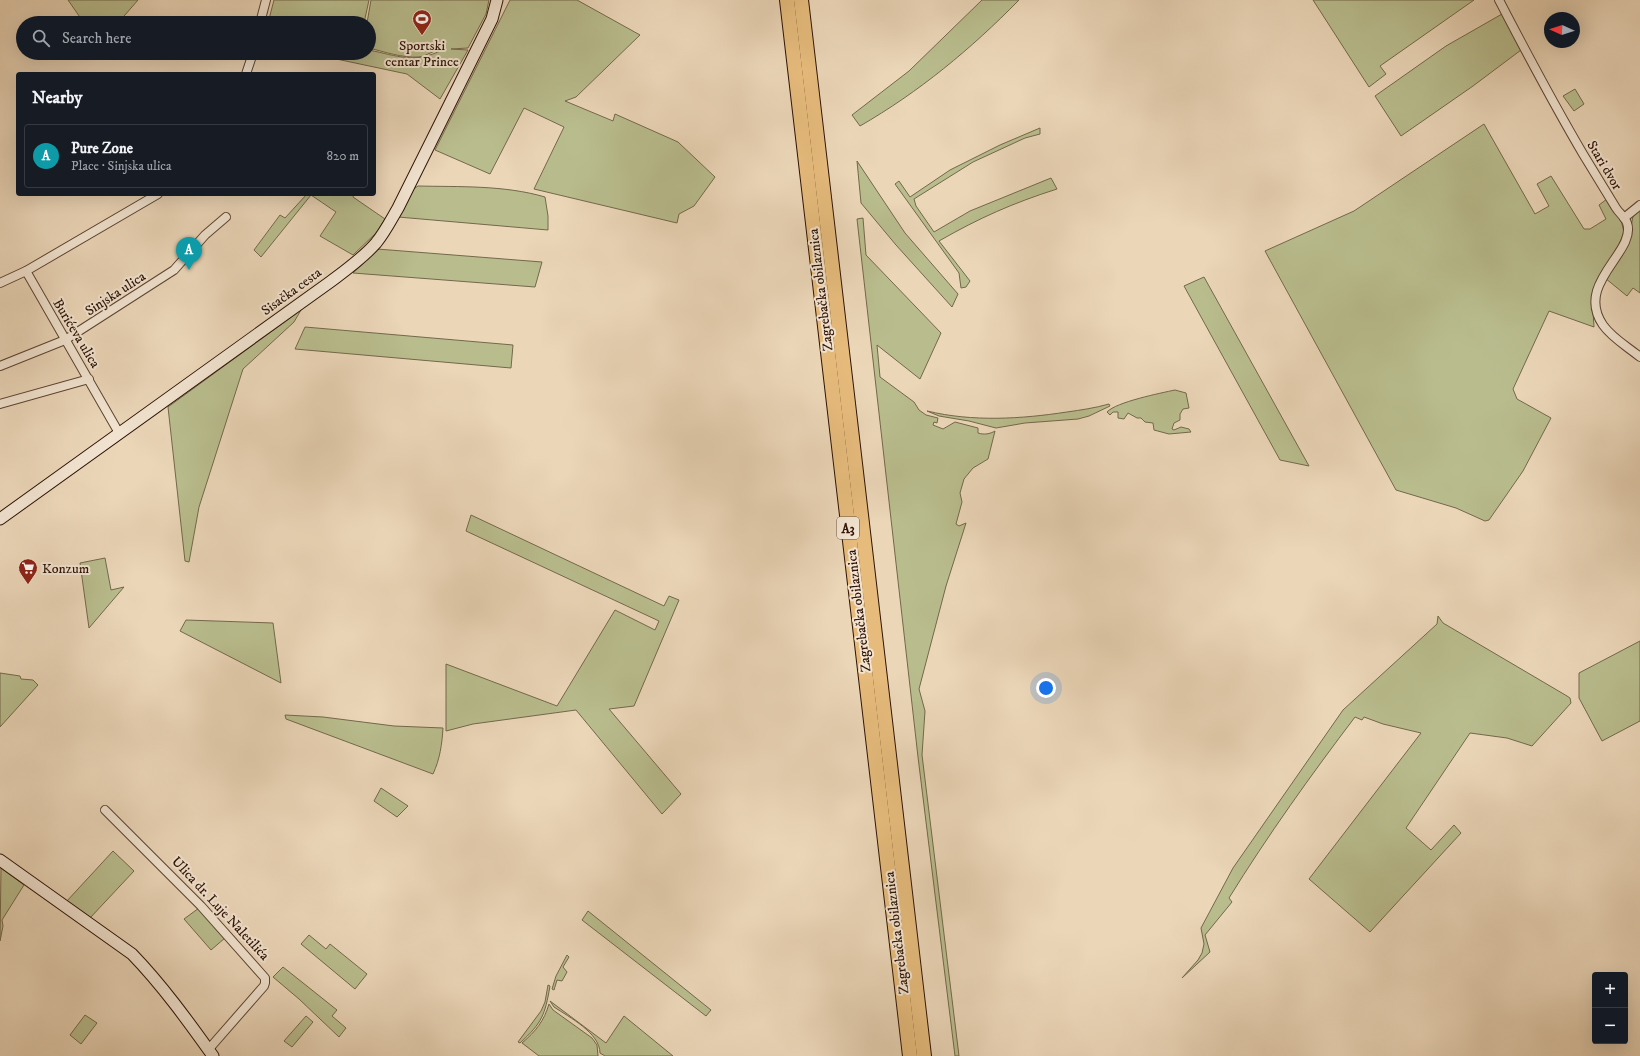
<!DOCTYPE html>
<meta charset="utf-8">
<style>
body{margin:0;font-family:"IM FELL DW Pica",serif;background:#20242c;color:#f1f3f6}
.controls{position:absolute;right:12px;bottom:12px;display:grid;overflow:hidden;border-radius:4px;box-shadow:0 4px 16px #0002}
.controls button{width:36px;height:36px;display:grid;place-items:center;padding:0;border:0;border-bottom:1px solid #363941;background:#171b24;color:#f1f3f6;font:20px sans-serif}
.compass{position:absolute;left:1544px;top:12px;width:36px;height:36px;border-radius:50%;background:#171b24;box-shadow:0 4px 16px #0002;rotate:273deg}
.you{position:absolute;left:1046px;top:688px;width:14px;height:14px;margin:-10px;border:3px solid #fff;border-radius:50%;background:#1a73e8;box-shadow:0 0 0 6px #1a73e833}
.badge{display:grid;place-items:center;width:26px;height:26px;border-radius:50%;background:#c59692;color:#fff;font-size:13px;font-weight:700}
.pin{position:absolute;translate:-50% -33px;filter:drop-shadow(0 1px 2px #0008)}
.pin::after{content:'';position:absolute;top:21px;width:14px;height:12px;background:inherit;clip-path:polygon(0 0,100% 0,50% 100%)}
.list{margin:0;padding:0;list-style:none}
h2{display:flex;justify-content:space-between;align-items:center;height:52px;margin:0;padding:0 16px;font-size:17px}
h2 small{font-size:13px;font-weight:400;color:#9ea1a6}
.list li{display:grid;grid-template-columns:26px 1fr auto;gap:12px;align-items:center;box-sizing:border-box;height:64px;margin:0 8px 8px;padding:0 8px;border:1px solid #363941;border-radius:4px}
.list b{display:block;font-size:15px;white-space:nowrap}
.list p{margin:0;font-size:13px;white-space:nowrap;color:#9ea1a6}
.list em{font-size:13px;font-style:normal;color:#9ea1a6}
.icon{flex:none;width:22px;height:22px;fill:none;stroke:currentColor;stroke-width:2;stroke-linecap:round;stroke-linejoin:round}
.map{position:relative;flex:none;width:1640px;height:1056px;overflow:hidden}
.search{position:absolute;background:#171b24;box-shadow:0 4px 16px #0002;left:16px;top:16px;width:360px;height:44px;display:flex;align-items:center;gap:10px;box-sizing:border-box;padding:0 14px;border-radius:22px;color:#9ea1a6;font-size:15px}
.panel{position:absolute;background:#171b24;box-shadow:0 4px 16px #0002;left:16px;top:72px;width:360px;height:124px;border-radius:4px}
.map>svg:first-child{display:block}
.green{fill:#b9bd8e;stroke:#74684a}
.lines{fill:none;stroke-linecap:round;stroke-linejoin:round}
.street-casing{stroke:#5d4432;stroke-width:10}
.secondary-casing{stroke:#2e1306;stroke-width:13}
.highway-casing{stroke:#2e1306;stroke-width:16}
.street{stroke:#f2e4d1;stroke-width:8}
.secondary{stroke:#f2e4d1;stroke-width:11}
.highway{stroke:#e6bb7c;stroke-width:14}
.labels{text-anchor:middle;stroke-width:4;stroke-linejoin:round;paint-order:stroke}
.shield{fill:#f2e4d1;stroke:#695243;stroke-width:1}
.shield-label{font-size:13px;font-weight:bold;fill:#2e1306}
.poi-label{font-size:14px;fill:#2e1306;stroke:#f2e4d1}
.street-label{font-size:14px;fill:#2e1306;stroke:#f2e4d1}
</style>
<div class="map">
<svg width="1640" height="1056" viewBox="0 0 1640 1056">
<rect width="100%" height="100%" fill="#ebd6b8"/>
<filter id="stains"><feTurbulence type="fractalNoise" baseFrequency=".005" numOctaves="4"/><feColorMatrix values="0 0 0 0 .2 0 0 0 0 .09 0 0 0 0 .02 0 0 0 .5 -.17"/></filter>
<radialGradient id="worn" r=".72"><stop offset=".6" stop-color="#630" stop-opacity="0"/><stop offset="1" stop-color="#630" stop-opacity=".3"/></radialGradient>
<!-- green -->
<g class="green">
<polygon points="68,0 138,0 118,23 84,23"/>
<polygon points="274,0 369,0 364,23 268,23"/>
<path d="M 371,0 L 489,0 L 486,14 L 468,48 L 451,49 L 468,50 L 440,99 L 407,74 L 308,53 L 369,53 L 369,50 C 398,56 415,64 442,50 C 435,49 427,56 419,57 C 402,58 385,52 369,48 L 369,23 L 367,23 Z"/>
<polygon points="510,0 577,0 640,35 576,97 565,101 613,121 615,114 678,142 715,177 694,206 679,214 677,223 534,189 564,127 524,108 490,174 435,150"/>
<path d="M 982,0 L 1019,0 C 971,49 919,92 860,126 L 852,115 L 909,71 Z"/>
<polygon points="1313,0 1474,0 1380,66 1386,74 1369,87"/>
<polygon points="1502,14 1521,50 1473,86 1401,136 1375,96 1446,46"/>
<polygon points="1575,89 1584,104 1574,111 1563,96"/>
<polygon points="1484,124 1535,214 1549,206 1537,184 1551,176 1584,229 1590,229 1606,219 1599,205 1607,199 1621,220 1624,232 1593,311 1594,327 1549,311 1513,389 1517,399 1551,418 1523,471 1489,520 1485,521 1456,508 1396,490 1265,251 1354,211"/>
<path d="M 1040,128 L 1040,134 L 1025,138 L 973,162 L 914,199 L 916,206 L 934,232 L 970,211 L 1051,178 L 1057,189 C 1013,203 979,218 939,241 L 970,281 L 966,287 L 961,288 L 959,273 L 895,184 L 899,181 L 910,197 L 950,170 L 1000,145 Z"/>
<polygon points="857,161 905,233 958,294 952,307 896,245 861,203"/>
<path d="M 418,186 C 460,187 504,185 545,197 L 548,216 L 548,230 L 398,217 L 412,190 Z"/>
<polygon points="307,194 354,194 353,197 385,219 376,233 353,255 320,236 336,212 311,195 261,257 254,250 280,215 285,218"/>
<polygon points="1640,209 1640,293 1633,288 1627,296 1605,278 1629,238 1633,216"/>
<path d="M 863,218 L 866,255 L 941,333 L 920,379 L 877,345 L 880,377 L 914,402 L 919,410 L 926,415 L 938,418 L 937,423 L 934,422 L 933,425 L 943,429 L 955,422 L 978,428 L 978,433 C 984,435 990,434 995,431 L 988,459 L 973,468 L 964,479 L 960,493 L 962,502 L 956,524 L 959,526 L 966,523 L 946,586 L 919,689 L 925,711 L 922,755 L 959,1056 L 955,1056 L 918,757 L 857,219 Z"/>
<polygon points="377,249 542,262 535,287 353,273 366,261"/>
<polygon points="1204,277 1309,466 1280,460 1184,286"/>
<polygon points="301,310 294,322 243,369 199,507 189,562 185,561 168,407"/>
<polygon points="305,327 513,345 511,368 295,349"/>
<path d="M 1175,390 L 1186,393 L 1189,408 L 1183,409 L 1180,414 L 1180,420 L 1174,423 L 1172,429 L 1174,430 L 1181,427 L 1189,429 L 1191,432 L 1169,434 L 1154,430 L 1153,423 L 1145,422 L 1141,418 L 1137,418 L 1128,413 L 1124,419 L 1118,418 L 1118,412 L 1113,412 L 1110,415 L 1107,412 C 1116,402 1161,393 1175,390 Z"/>
<path d="M 1109,404 L 1110,406 L 1089,416 L 1078,419 L 1025,423 L 996,428 L 969,421 L 939,416 L 927,411 C 973,422 1021,419 1067,412 C 1081,410 1095,408 1109,404 Z"/>
<polygon points="471,515 664,606 669,596 679,600 634,706 609,709 681,794 662,814 576,710 473,724 446,731 446,664 557,706 615,610 655,630 659,621 466,531"/>
<polygon points="105,558 111,590 124,587 89,628 80,563"/>
<path d="M 1438,616 L 1443,623 L 1567,696 L 1570,698 L 1571,703 L 1532,746 L 1507,738 L 1470,733 L 1406,828 L 1431,850 L 1454,825 L 1461,833 L 1370,932 L 1309,879 L 1421,733 L 1383,724 L 1364,717 L 1362,720 L 1355,717 C 1311,775 1268,835 1229,898 L 1232,902 L 1205,935 L 1210,952 L 1182,978 L 1198,960 L 1202,953 L 1204,944 L 1201,928 L 1233,868 L 1343,710 L 1437,624 Z"/>
<polygon points="186,620 273,623 281,683 180,631"/>
<polygon points="1640,641 1640,721 1602,741 1579,698 1579,673"/>
<polygon points="0,673 20,676 21,679 33,680 38,685 0,727"/>
<path d="M 285,715 L 323,717 L 394,726 L 443,728 C 442,744 440,759 433,774 L 286,719 Z"/>
<polygon points="381,788 408,806 397,817 374,801"/>
<polygon points="113,851 134,871 90,918 66,902"/>
<polygon points="1,868 24,885 2,920 3,926 0,941"/>
<polygon points="199,908 225,938 211,950 184,919"/>
<polygon points="588,911 711,1010 706,1016 582,920"/>
<polygon points="309,935 326,949 330,944 367,974 355,989 301,944"/>
<polygon points="567,955 569,957 563,967 567,972 562,981 557,980 554,990 552,989 556,976"/>
<polygon points="283,967 337,1010 332,1016 346,1028 339,1037 299,999 273,977"/>
<path d="M 548,985 L 550,986 C 545,1015 542,1023 520,1043 L 518,1042 L 541,1011 L 545,1002 Z"/>
<path d="M 550,1001 L 606,1043 L 624,1016 L 673,1056 L 605,1056 L 600,1053 C 600,1033 569,1017 554,1007 Z"/>
<path d="M 549,1004 L 553,1010 L 592,1038 L 597,1045 L 598,1056 L 539,1056 L 522,1043 C 536,1031 544,1021 549,1004 Z"/>
<polygon points="85,1015 97,1023 81,1044 70,1035"/>
<polygon points="306,1016 313,1022 292,1047 284,1041"/>
</g>
<g class="lines">
<!-- street casing -->
<g class="street-casing">
<g id="street">
<path d="M 1499,0 C 1526,52 1553,103 1583,154 C 1594,172 1605,190 1616,208 C 1619,213 1625,217 1627,223 C 1637,252 1574,283 1603,325 C 1612,338 1628,347 1640,357"/>
<polyline points="260,23 266,0"/>
<polyline points="246,74 253,53"/>
<polyline points="1624,218 1640,205"/>
<polyline points="26,271 158,194"/>
<polyline points="0,283 26,271 119,433"/>
<polyline points="0,366 65,340 174,270 205,235 226,217"/>
<polyline points="0,404 89,379"/>
<polyline points="105,810 201,906 265,978 265,983 264,986 208,1050"/>
</g>
</g>
<!-- secondary casing -->
<g class="secondary-casing">
<g id="secondary">
<path d="M 0,519 L 330,282 C 346,270 363,258 376,243 C 385,232 391,220 398,208 L 492,19 L 497,0"/>
<path d="M 0,860 L 132,954 C 162,985 188,1021 213,1056"/>
</g>
</g>
<!-- highway casing -->
<g class="highway-casing">
<g id="highway">
<polyline points="787,0 910,1056"/>
<polyline points="801,0 924,1056"/>
</g>
</g>
<!-- street -->
<use href="#street" class="street"/>
<!-- secondary -->
<use href="#secondary" class="secondary"/>
<!-- highway -->
<use href="#highway" class="highway"/>
</g>
<!-- icons -->
<defs>
<g id="stadium-pin" transform="scale(1)"><path d="M0 17L-7.5 6A9.5 9.5 0 1 1 7.5 6Z" fill="#8f2418" stroke="#f2e4d1"/><path d="M0-5a6.5 5 0 1 0 0 10a6.5 5 0 1 0 0-10ZM-3.5-1.8h7v3.6h-7Z" fill="#fff"/></g>
<g id="supermarket-pin" transform="scale(1)"><path d="M0 17L-7.5 6A9.5 9.5 0 1 1 7.5 6Z" fill="#8f2418" stroke="#f2e4d1"/><path d="M-6-5.5h2.5l.6 2H6L4.5 2H-2.5L-4.4-4H-6ZM-1.5 3.2a1.3 1.3 0 1 0 .1 0ZM3 3.2a1.3 1.3 0 1 0 .1 0Z" fill="#fff"/></g>
</defs>
<g fill-rule="evenodd">
<use href="#stadium-pin" x="422" y="19"/>
<use href="#supermarket-pin" x="28" y="568"/>
</g>
<g class="labels">
<!-- shield labels -->
<rect class="shield" x="837" y="517" width="22" height="22" rx="3"/>
<g class="shield-label">
<text x="848" y="533">A3</text>
</g>
<!-- poi labels -->
<g class="poi-label">
<text x="422" y="50">Sportski<tspan x="422" dy="16">centar Prince</tspan></text>
<text x="42" y="573" text-anchor="start">Konzum</text>
</g>
<!-- street labels -->
<g class="street-label">
<text transform="translate(1605 165) rotate(59)" y="5">Stari dvor</text>
<text transform="translate(820 290) rotate(-97)" y="5">Zagrebačka obilaznica</text>
<text transform="translate(291 291) rotate(-36)" y="5">Sisačka cesta</text>
<text transform="translate(115 293) rotate(-33)" y="5">Sinjska ulica</text>
<text transform="translate(77 333) rotate(59)" y="5">Burićeva ulica</text>
<text transform="translate(858 611) rotate(-97)" y="5">Zagrebačka obilaznica</text>
<text transform="translate(221 908) rotate(47)" y="5">Ulica dr. Luje Naletilića</text>
<text transform="translate(896 933) rotate(-97)" y="5">Zagrebačka obilaznica</text>
</g>
</g>
<rect width="100%" height="100%" filter="url(#stains)"/>
<rect width="100%" height="100%" fill="url(#worn)"/>
</svg>
<div class="controls">
<button>+</button>
<button>−</button>
</div>
<svg class="compass" viewBox="-18 -18 36 36"><path d="M0-13l5 13h-10z" fill="#e53935"/><path d="M0 13l5-13h-10z" fill="#9ea1a6"/></svg>
<div class="you"></div>
<div class="pin badge" style="left:189px;top:270px;background:#0f9aa8">A</div>
<div class="search"><svg class="icon" aria-label="search" viewBox="0 0 24 24"><circle cx="10" cy="10" r="6"/><path d="M15 15l6 6"/></svg>Search here</div>
<section class="panel">
<h2>Nearby<small></small></h2>
<ul class="list">
<li><span class="badge" style="background:#0f9aa8">A</span><div><b>Pure Zone</b><p>Place · Sinjska ulica</p></div><em>820 m</em></li>
</ul>
</section>
</div>
